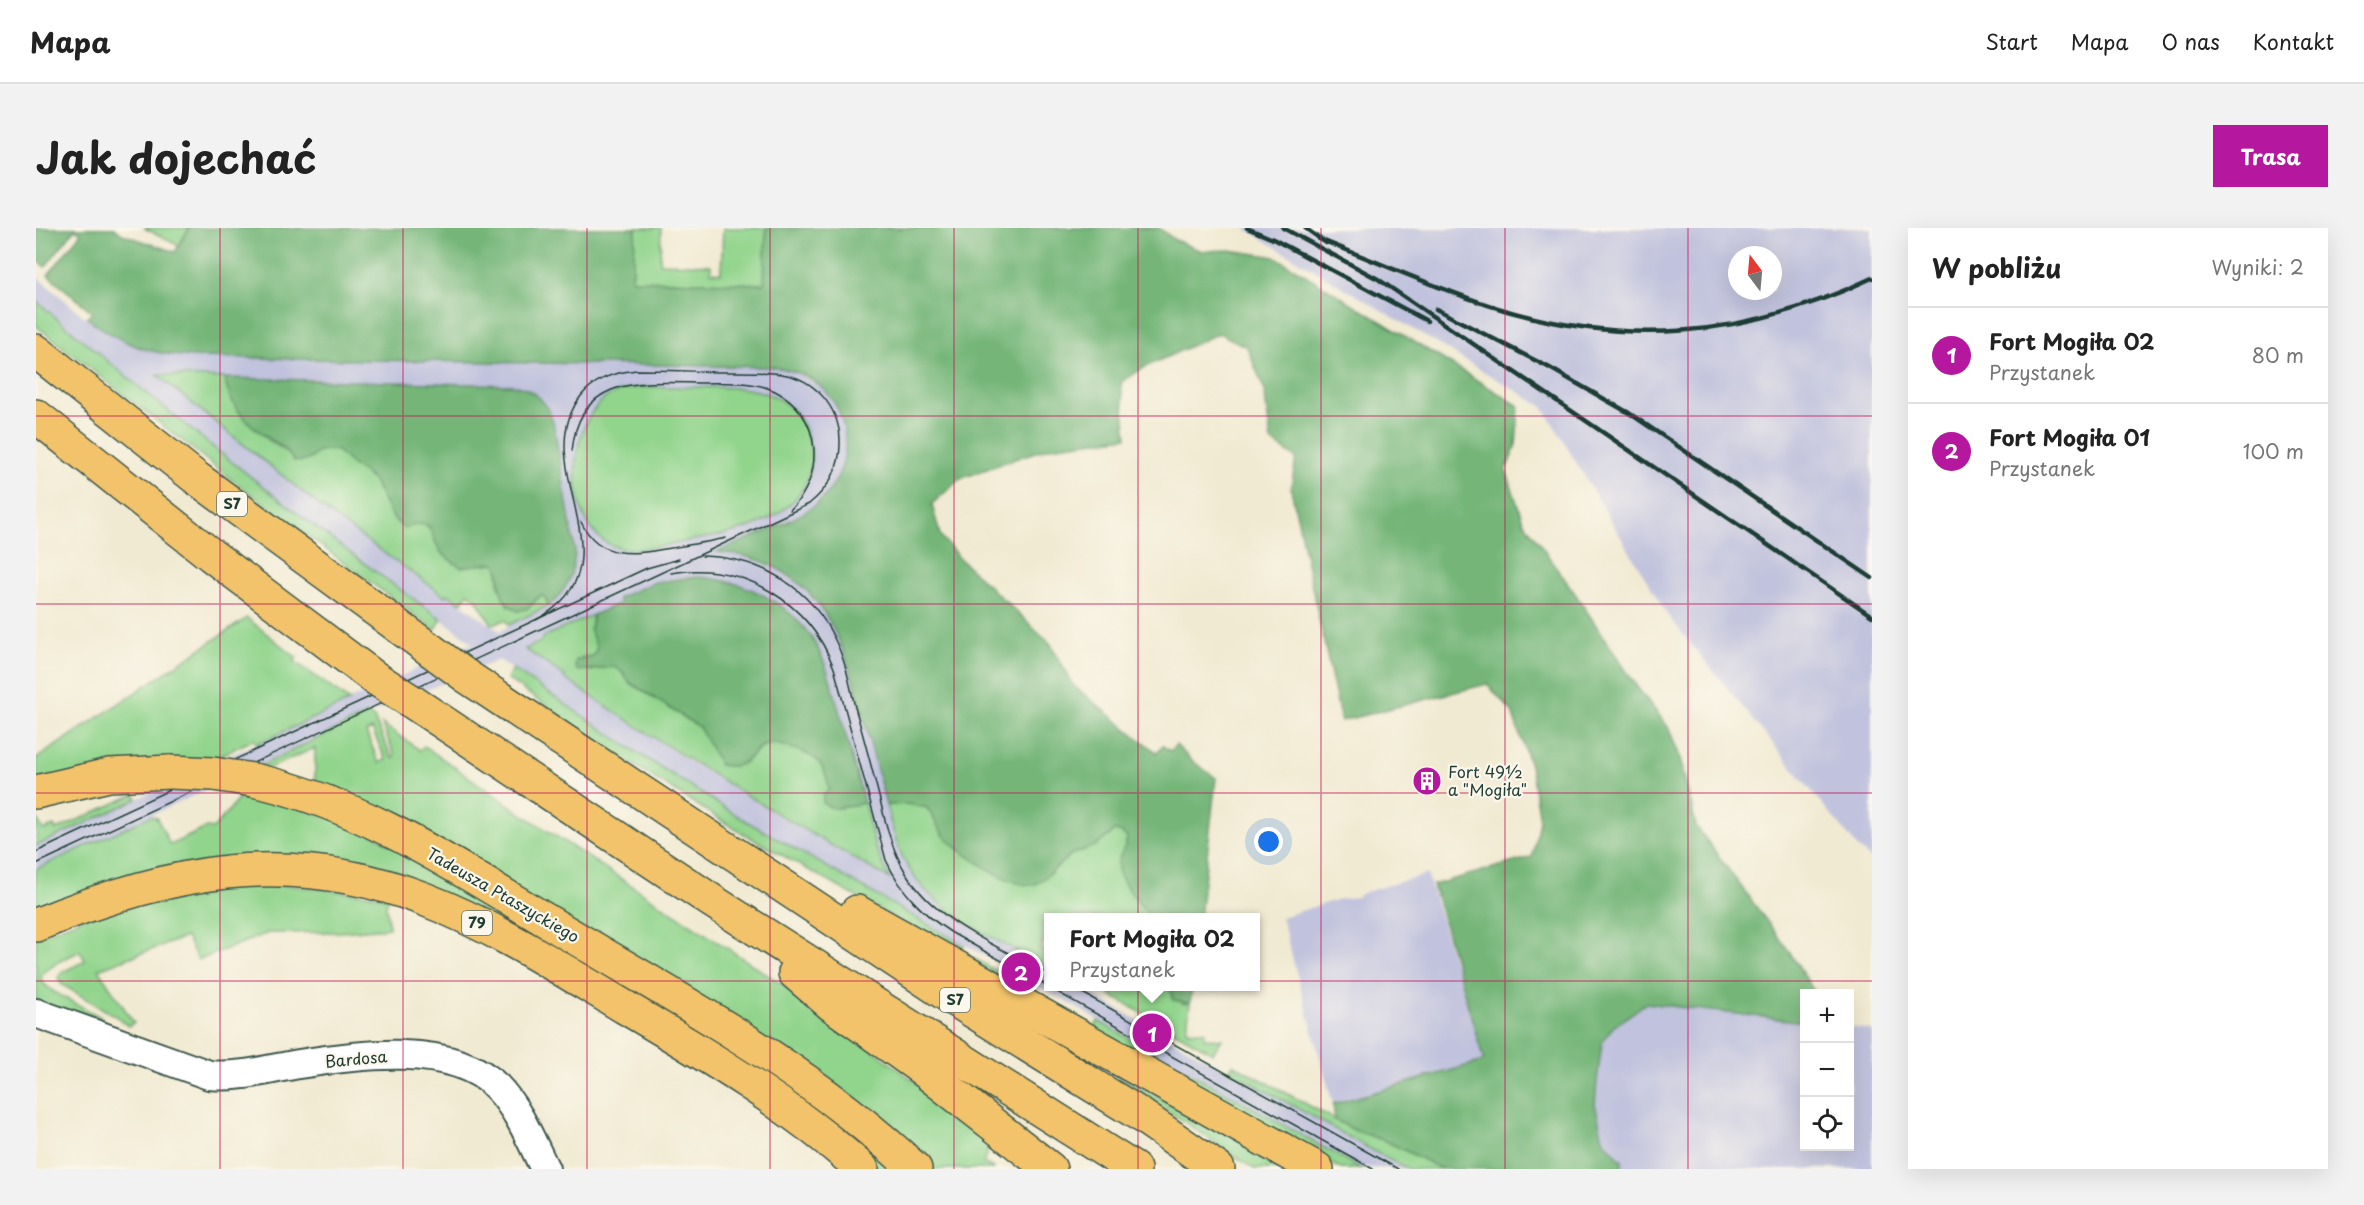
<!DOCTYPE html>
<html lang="pl">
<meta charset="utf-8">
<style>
body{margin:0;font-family:"Playpen Sans",sans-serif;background:#f2f2f2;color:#222}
.controls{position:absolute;right:18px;bottom:18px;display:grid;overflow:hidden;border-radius:0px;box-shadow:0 6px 24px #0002}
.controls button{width:54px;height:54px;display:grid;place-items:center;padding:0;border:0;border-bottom:2px solid #e0e0e0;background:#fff;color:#222;font:30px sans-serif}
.compass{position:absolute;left:1692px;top:18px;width:54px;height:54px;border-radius:50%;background:#fff;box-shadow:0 6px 24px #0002;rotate:344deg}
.you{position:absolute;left:1233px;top:614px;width:21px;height:21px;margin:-15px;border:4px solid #fff;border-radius:50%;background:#1a73e8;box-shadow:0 0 0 9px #1a73e833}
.badge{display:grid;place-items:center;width:39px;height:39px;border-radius:50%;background:#b5179e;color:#fff;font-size:20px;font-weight:700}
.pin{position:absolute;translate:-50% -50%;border:3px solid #fff;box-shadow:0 2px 6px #0006}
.popup{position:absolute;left:1008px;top:685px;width:216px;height:78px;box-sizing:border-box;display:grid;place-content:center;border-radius:0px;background:#fff;filter:drop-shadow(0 2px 4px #0005);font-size:20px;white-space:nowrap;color:#767676}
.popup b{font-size:22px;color:#222}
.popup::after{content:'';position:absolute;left:50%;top:100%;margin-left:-12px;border:12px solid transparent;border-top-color:#fff}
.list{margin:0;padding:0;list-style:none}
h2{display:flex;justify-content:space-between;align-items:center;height:78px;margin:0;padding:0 24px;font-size:26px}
h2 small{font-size:20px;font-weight:400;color:#767676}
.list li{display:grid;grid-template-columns:39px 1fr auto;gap:18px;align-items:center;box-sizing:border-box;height:96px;padding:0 24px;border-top:2px solid #e0e0e0}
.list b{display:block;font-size:22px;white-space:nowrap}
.list p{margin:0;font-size:20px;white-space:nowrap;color:#767676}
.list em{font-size:20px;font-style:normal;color:#767676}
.icon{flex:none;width:33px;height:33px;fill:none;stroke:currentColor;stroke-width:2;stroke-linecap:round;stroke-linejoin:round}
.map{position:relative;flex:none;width:1836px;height:941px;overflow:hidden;border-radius:0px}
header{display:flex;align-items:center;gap:36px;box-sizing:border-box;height:84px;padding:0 30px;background:#fff;border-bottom:2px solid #e0e0e0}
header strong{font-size:28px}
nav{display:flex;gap:33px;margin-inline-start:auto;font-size:21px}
.intro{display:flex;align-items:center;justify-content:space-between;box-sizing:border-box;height:144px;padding:0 36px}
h1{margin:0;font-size:42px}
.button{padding:15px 27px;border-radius:0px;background:#b5179e;color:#fff;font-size:21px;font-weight:700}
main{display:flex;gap:36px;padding:0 36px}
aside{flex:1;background:#fff;border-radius:0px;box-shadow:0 6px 24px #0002}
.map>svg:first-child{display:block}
.industrial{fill:#c1c2dd;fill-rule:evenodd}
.green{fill:#91d48c;stroke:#588860;stroke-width:1.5;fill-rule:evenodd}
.forest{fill:#74b678;stroke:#4a7a56;stroke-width:1.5}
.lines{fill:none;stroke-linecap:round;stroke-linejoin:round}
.minor-casing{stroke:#3e574c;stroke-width:32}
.major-casing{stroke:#3e574c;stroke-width:36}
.highway-casing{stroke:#3e574c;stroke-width:36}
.minor{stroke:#fff;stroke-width:28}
.major{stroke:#f2c36a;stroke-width:33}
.highway{stroke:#f2c36a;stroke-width:33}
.tram{stroke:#1f3d34;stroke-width:1.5}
.rail{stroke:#1f3d34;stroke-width:4.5}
.major-bridge-casing{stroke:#3e574c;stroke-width:36;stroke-linecap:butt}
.highway-bridge-casing{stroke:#3e574c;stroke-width:36;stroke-linecap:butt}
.major-bridge{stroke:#f2c36a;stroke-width:33}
.highway-bridge{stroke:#f2c36a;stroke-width:33}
.grid{fill:none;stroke:#c2185b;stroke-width:1.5;stroke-opacity:0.55}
.labels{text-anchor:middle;stroke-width:4.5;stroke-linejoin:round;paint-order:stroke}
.shield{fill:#fbf7ec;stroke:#61756b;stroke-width:1.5}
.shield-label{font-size:15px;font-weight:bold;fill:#1f3d34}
.poi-label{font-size:16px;fill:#1f3d34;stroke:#fbf7ec;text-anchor:start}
.street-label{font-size:16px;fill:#1f3d34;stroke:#fbf7ec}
</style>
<header>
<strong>Mapa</strong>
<nav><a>Start</a><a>Mapa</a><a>O nas</a><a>Kontakt</a></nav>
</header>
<div class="intro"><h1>Jak dojechać</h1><a class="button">Trasa</a></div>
<main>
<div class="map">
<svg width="1836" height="941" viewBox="0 0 1836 941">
<rect width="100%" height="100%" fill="#fbf7ec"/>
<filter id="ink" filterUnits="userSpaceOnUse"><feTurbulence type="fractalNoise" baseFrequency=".0167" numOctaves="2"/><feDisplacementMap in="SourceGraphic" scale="12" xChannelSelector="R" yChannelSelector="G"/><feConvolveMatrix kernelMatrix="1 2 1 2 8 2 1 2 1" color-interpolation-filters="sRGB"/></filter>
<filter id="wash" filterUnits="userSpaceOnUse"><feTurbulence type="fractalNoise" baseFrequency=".008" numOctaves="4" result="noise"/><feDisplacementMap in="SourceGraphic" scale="24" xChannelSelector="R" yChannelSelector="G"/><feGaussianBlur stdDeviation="1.35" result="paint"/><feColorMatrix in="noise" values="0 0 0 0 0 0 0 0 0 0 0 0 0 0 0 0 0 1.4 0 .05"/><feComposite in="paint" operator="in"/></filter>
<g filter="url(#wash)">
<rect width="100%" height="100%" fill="#f1ead2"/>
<!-- industrial -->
<g class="industrial">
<path d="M 1208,0 L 1836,0 L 1836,632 L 1824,622 L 1632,388 L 1507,179 ZM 1701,27 L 1737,27 L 1737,63 L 1701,63 Z"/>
<path d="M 0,48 L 50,90 L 137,128 L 737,139 L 753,142 L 783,157 L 801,178 L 808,199 L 809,224 L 800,254 L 793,264 L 776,281 L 682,324 L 711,329 L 742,342 L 765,357 L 794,391 L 815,441 L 861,614 L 873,641 L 906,679 L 1012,740 L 1012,758 L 1045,759 L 1057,766 L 1057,767 L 1192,843 L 1373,941 L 1325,940 L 703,589 L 602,525 L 463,432 L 332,486 L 0,641 L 0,618 L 436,415 L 423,404 L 298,315 L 195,235 L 0,73 ZM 122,148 L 476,157 L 507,173 L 516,188 L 518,198 L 539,323 L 538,338 L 527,362 L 512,378 L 464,403 L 411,366 L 409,368 L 299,290 ZM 608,159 L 705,160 L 727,163 L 744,171 L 753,177 L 765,193 L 775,216 L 775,238 L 765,264 L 711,300 L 694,305 L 597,321 L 571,315 L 565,311 L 551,294 L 541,259 L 540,232 L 544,208 L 556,185 L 568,171 L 585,162 ZM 660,349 L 695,354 L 729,368 L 784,425 L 794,448 L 839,619 L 853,650 L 753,594 L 656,535 L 570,479 L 490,421 L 509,408 L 584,375 L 582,371 L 607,358 L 630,351 Z"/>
<polygon points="1391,646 1448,833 1297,876 1245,689 1303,671 1321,669 1326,665"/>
<polygon points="1609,775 1768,794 1768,918 1814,918 1814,799 1836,802 1836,941 1585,941 1586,933 1567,911 1562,893 1559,876 1561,853 1566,814 1576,800"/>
</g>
<!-- green -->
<g class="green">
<polygon points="108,0 153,0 143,18"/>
<polygon points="600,0 625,0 624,35 675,37 675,44 685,45 687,0 730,0 729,56 596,52"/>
<path d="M 0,73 C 132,184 265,293 406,391 L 399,402 L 195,251 L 0,98 Z"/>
<path d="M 121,147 L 189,150 C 193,181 212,194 234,213 C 241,218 247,220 252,227 L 275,231 L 282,223 L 297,221 L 307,225 L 314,235 L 336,251 L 357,290 C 380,294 393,290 400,315 L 440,337 L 458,335 L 462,338 L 463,358 L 472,378 L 492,380 L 505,367 L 510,371 L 512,378 L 473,397 L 469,392 L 456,396 L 440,371 L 432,365 L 425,375 L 411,366 L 409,368 L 299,290 Z"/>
<path d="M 608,159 C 629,159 651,159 672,159 C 716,160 756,160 772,210 C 778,227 776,247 766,262 C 747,292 707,303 675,309 C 651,312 602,326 580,319 C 527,301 529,201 569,170 C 581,162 594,160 608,159 Z"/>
<path d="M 557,387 L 554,402 L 561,420 L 557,428 L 546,429 L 555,443 C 574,437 582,435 593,454 L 663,499 L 674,516 L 709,535 C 714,530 719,523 726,519 C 738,510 777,524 785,536 C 793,550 794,566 800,580 L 828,575 L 839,619 L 854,651 C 742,588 634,522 528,450 L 529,448 L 489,421 L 504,414 L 509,408 Z"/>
<polygon points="211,390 261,430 258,433 314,473 221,516 218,511 178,531 0,552 0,531"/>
<polygon points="477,441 602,525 703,589 928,717 925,723 1059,799 1062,793 1326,941 1305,941 696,599 599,538 471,451"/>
<path d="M 332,486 L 338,490 L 356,530 L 359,529 L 346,496 L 384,522 L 388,518 L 489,588 L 781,779 L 993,941 L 985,941 L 954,917 L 947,935 L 959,941 L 895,941 L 881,928 L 279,555 L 279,520 L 233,540 L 224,538 ZM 336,501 L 350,532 L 343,535 L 330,504 Z"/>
<polygon points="210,562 325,599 728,838 861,941 843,941 792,899 313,637 0,684 0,641 115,588 121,590 134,617 170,600 177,601"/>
<polygon points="99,566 101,571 0,618 0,588 7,602 18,598 20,602"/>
<path d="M 873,576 L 891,580 L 899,591 L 907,607 L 1018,642 L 1034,627 L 1061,617 L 1079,603 L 1084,604 L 1091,609 C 1091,619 1084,626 1082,636 C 1080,651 1106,677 1115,689 L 1012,690 L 1012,707 L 1004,721 L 1012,727 L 1012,740 C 962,711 893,685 867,630 C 859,613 855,594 850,577 Z"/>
<polygon points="209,652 353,669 350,677 353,700 303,704 232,705 162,732 150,709 62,741 98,795 92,798 81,789 25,756 22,750 26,744 49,733 44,723 22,734 5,747 6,754 18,764 65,789 69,793 70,802 0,776 0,709 52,688"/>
<polygon points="1079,759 1134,759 1134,762 1147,776 1154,775 1151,802 1169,804 1168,810 1186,811 1177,825 1074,767"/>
<polygon points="1197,836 1318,902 1350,913 1406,941 1373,941 1352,931 1193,842"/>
<polygon points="1072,842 1258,941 1218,941"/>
</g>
<!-- forest -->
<g class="forest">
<path d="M 0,0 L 78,0 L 86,6 L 139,24 L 153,0 L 600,0 L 596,52 L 728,56 L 730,0 L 1123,0 L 1139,12 L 1166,23 L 1194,22 L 1240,29 L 1483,178 L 1480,217 L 1470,242 L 1487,293 L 1538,364 L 1601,459 L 1632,499 L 1643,526 L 1660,598 L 1753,723 L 1779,765 L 1768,766 L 1768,794 L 1610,775 L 1576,800 L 1566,814 L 1561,853 L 1559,876 L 1567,911 L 1586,933 L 1585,941 L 1406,941 L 1350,913 L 1318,902 L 1299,892 L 1297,876 L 1448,833 L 1397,657 L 1496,629 L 1503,592 L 1494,537 L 1476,484 L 1451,456 L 1305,493 L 1255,261 L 1260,230 L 1235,213 L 1228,161 L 1211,119 L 1183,105 L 1107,140 L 1085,155 L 1091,209 L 1014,219 L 967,235 L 924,251 L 896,276 L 904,307 L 923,330 L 1014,415 L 1038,458 L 1121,525 L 1127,518 L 1134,523 L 1140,517 L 1155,532 L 1180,550 L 1164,689 L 1115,689 C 1106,678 1080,651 1082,636 C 1083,626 1091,619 1091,609 L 1084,604 L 1078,603 C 1072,607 1067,614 1060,617 C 1053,622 1042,622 1035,627 C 1022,635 1013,650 999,656 C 979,663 920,623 908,607 C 901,599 898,589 891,580 L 873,576 L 850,577 C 842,545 834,514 826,483 C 804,401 779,332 681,324 C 709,311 762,293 783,274 C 817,244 819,187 783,157 C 770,146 754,142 737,139 L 158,129 C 113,126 87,117 51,90 L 56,84 L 12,47 L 45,5 L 39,1 L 9,39 L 0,32 Z"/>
<path d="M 189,150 L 476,157 C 499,160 513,176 518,198 L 539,323 C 538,345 530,365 512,378 L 510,371 L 505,367 L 492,380 L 482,383 C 460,372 466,359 462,339 L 458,335 L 425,339 C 418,335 410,330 405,324 C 390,302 403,290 368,300 C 352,290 348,268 337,253 C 331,245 321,242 314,235 C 300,222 305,220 282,223 C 275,231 270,235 258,233 C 254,229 251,222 246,219 C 220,203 193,183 189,150 Z"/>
<path d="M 660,349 C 706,351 752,373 777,412 C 791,435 797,461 804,486 C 812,516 820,545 828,575 C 815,577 798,585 787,575 L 787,568 L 793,562 C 790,534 777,525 751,519 C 743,517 736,514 728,517 C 708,527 715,542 684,537 L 663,499 L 593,454 L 587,445 L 579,439 L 542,443 L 539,438 L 540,432 L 557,428 L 561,420 L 554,402 L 557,387 L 584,375 L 582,370 L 619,354 Z"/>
<polygon points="1134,759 1156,759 1154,775 1137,772"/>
</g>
</g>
<g filter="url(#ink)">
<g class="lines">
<!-- minor casing -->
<g class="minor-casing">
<path id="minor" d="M 0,785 L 173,847 C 204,850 233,841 263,836 C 320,827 417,813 461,859 C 483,882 495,913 509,941"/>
</g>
<!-- major casing -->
<g class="major-casing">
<g id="major">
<path d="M 217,552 C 330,576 428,644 526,702 C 648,774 774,843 879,941"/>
<polyline points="0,564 73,547 134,544"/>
<path d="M 0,697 C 132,643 251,618 388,671 C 458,698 523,740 587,778 C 670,827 754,876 826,941"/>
</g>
</g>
<!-- highway casing -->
<g class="highway-casing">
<g id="highway">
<polyline points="0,123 159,249 396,423"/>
<polyline points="0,188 175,327 339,450"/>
<polyline points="430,448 919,772 1103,886 1182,941"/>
<polyline points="375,473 676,673 1098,941"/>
<polyline points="821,684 1281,941"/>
<polyline points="759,745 795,776 885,840 1014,941"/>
</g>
</g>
<!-- minor -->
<use href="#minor" class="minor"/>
<!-- major -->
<use href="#major" class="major"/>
<!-- highway -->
<use href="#highway" class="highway"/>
<!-- tram -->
<g class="tram">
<path d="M 536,223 C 543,147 606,154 663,155 C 688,155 716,152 739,163 C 786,186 790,248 754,282"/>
<path d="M 545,294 C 564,333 599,326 635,320 C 653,317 672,314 690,310"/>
<path d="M 666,328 C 725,329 776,360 800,414 C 810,434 814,458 819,479 C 828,510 836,541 844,572 C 850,597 856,622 870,645 C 899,694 964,719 1012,746"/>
<path d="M 635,345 C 707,333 773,374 798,440 L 850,632 C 865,664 886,686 916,705 L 1337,941"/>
<polyline points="0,624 611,340 643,331"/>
<path d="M 0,636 L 773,276 C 793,260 805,238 804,212 C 803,179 778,150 745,146 C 724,143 701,144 680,144 C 654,143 628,142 601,142 C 580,144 559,150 545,168 C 490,239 603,337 500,392"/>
<polyline points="1034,758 1362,941"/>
</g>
<!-- rail -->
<g class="rail">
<polyline points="1211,0 1237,11 1391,93"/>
<polyline points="1247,0 1342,51 1836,388"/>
<polyline points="1269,0 1290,15"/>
<path d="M 1283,11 C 1339,33 1395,58 1452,77 C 1586,121 1710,110 1836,50"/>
<polyline points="1400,81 1512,139 1593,185 1836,350"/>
</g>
<!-- major-bridge casing -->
<g class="major-bridge-casing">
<polyline id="major-bridge" points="134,544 177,546 217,552"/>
</g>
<!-- highway-bridge casing -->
<g class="highway-bridge-casing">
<g id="highway-bridge">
<polyline points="396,423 430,448"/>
<polyline points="339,450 375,473"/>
</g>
</g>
<!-- major-bridge -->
<use href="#major-bridge" class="major-bridge"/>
<!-- highway-bridge -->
<use href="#highway-bridge" class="highway-bridge"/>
</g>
</g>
<!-- grid -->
<path class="grid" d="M 184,0 L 184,941M 367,0 L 367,941M 551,0 L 551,941M 734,0 L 734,941M 918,0 L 918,941M 1102,0 L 1102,941M 1285,0 L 1285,941M 1469,0 L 1469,941M 1652,0 L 1652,941M 0,188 L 1836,188M 0,376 L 1836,376M 0,565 L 1836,565M 0,753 L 1836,753"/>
<!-- icons -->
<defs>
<g id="building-disc" transform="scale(1.5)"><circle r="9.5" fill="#b5179e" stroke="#fbf7ec"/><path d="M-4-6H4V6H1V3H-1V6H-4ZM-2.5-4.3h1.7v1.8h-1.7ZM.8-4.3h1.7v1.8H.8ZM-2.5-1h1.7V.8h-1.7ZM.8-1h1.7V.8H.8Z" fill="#fff"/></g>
</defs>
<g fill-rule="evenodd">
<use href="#building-disc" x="1391" y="553"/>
</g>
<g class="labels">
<!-- shield labels -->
<g class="shield">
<rect x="181" y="264" width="30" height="24" rx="4.5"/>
<rect x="426" y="683" width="30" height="24" rx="4.5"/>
<rect x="904" y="760" width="30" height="24" rx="4.5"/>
</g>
<g class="shield-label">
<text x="196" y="281">S7</text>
<text x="441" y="700">79</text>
<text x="919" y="777">S7</text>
</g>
<!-- poi labels -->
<g class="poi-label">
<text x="1412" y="550">Fort 49½<tspan x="1412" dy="18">a "Mogiła"</tspan></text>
</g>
<!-- street labels -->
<g class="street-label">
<text transform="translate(467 667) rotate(30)" y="6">Tadeusza Ptaszyckiego</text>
<text transform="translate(320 831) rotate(-5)" y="6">Bardosa</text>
</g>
</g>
</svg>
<div class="controls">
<button>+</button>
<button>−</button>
<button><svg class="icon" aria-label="locate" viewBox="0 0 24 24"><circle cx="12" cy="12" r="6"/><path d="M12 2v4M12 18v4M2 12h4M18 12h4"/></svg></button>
</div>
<svg class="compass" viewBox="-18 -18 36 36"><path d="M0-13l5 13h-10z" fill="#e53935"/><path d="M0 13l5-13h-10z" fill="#767676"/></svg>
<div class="you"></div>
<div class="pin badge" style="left:1116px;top:805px">1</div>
<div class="popup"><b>Fort Mogiła 02</b>Przystanek</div>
<div class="pin badge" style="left:985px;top:744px">2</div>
</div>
<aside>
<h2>W pobliżu<small>Wyniki: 2</small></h2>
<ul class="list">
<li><span class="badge">1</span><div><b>Fort Mogiła 02</b><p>Przystanek</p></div><em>80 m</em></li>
<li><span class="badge">2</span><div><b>Fort Mogiła 01</b><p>Przystanek</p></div><em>100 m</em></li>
</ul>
</aside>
</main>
